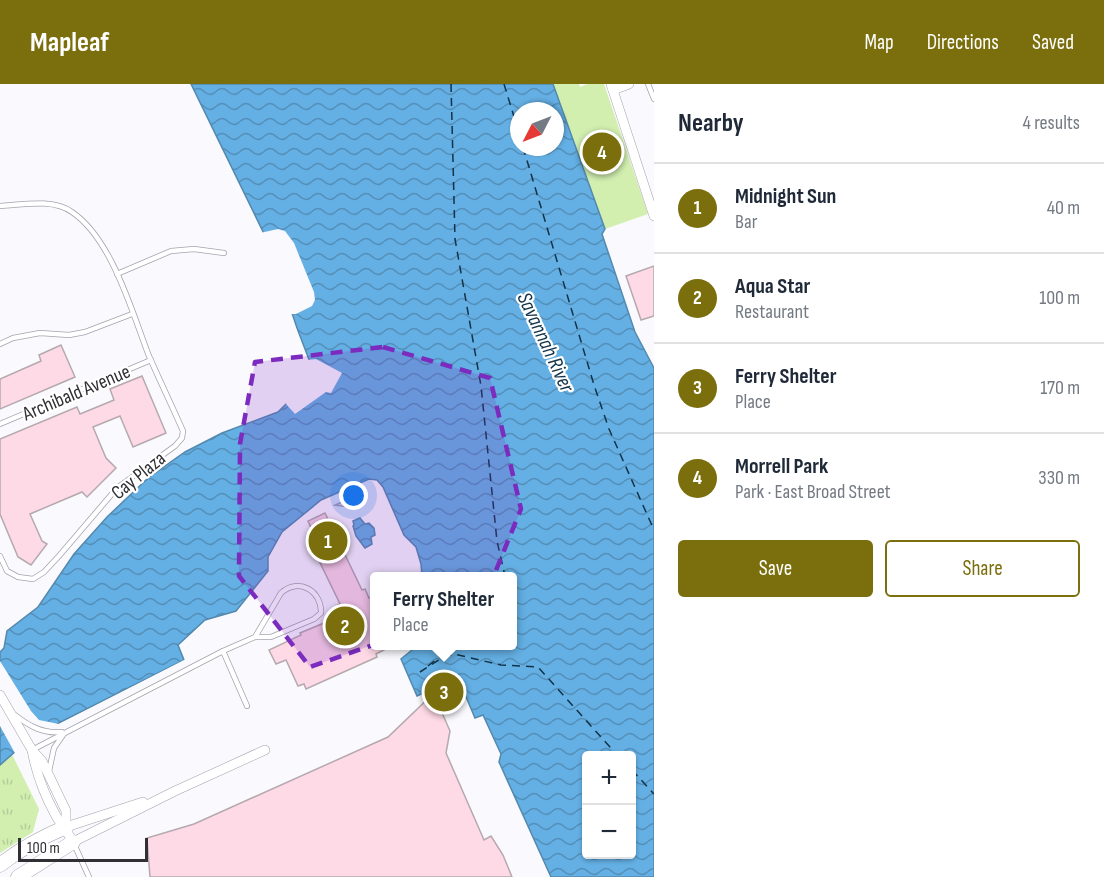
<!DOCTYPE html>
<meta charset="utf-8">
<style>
body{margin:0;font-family:"Sofia Sans Condensed",sans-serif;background:#f2f2f3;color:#1f2937}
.controls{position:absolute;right:18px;bottom:18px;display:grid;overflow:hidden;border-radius:6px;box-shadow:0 2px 4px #0004}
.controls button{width:54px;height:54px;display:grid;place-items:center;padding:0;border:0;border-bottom:2px solid #e0e1e3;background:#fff;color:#1f2937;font:30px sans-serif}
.compass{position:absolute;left:510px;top:18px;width:54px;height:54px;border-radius:50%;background:#fff;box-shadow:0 2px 4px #0004;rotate:228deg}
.scale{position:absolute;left:18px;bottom:15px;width:130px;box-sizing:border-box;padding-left:6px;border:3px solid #303034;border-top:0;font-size:16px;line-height:21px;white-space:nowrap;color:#303034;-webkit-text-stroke:4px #fff;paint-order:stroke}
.you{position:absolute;left:354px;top:412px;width:21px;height:21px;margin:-15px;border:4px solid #fff;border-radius:50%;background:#1a73e8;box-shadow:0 0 0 9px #1a73e833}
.badge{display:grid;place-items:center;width:39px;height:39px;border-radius:50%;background:#7b6f0d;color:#fff;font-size:20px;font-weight:700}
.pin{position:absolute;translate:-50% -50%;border:3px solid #fff;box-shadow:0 2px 6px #0006}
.popup{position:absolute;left:370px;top:488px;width:147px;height:78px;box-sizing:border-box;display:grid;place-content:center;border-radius:6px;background:#fff;filter:drop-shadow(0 2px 4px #0005);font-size:20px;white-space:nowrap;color:#747a83}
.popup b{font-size:22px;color:#1f2937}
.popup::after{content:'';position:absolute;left:50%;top:100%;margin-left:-12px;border:12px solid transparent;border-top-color:#fff}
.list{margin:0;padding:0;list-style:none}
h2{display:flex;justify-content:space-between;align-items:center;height:78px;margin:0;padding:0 24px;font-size:26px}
h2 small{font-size:20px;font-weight:400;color:#747a83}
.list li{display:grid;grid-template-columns:39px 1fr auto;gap:18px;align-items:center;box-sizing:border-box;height:90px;padding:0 24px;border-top:2px solid #e0e1e3}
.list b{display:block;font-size:22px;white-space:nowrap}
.list p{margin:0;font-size:20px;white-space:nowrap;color:#747a83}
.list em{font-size:20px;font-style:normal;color:#747a83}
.actions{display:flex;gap:12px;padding:18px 24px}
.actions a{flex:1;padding:14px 0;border:2px solid #7b6f0d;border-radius:6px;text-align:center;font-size:21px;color:#7b6f0d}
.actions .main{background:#7b6f0d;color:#fff}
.map{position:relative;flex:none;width:654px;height:793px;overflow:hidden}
header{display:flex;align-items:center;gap:36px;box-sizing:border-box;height:84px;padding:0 30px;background:#7b6f0d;color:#fff}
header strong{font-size:28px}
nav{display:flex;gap:33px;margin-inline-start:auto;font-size:21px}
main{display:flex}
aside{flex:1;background:#fff}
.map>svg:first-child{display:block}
.grass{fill:url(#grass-tufts)}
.park{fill:#d2efb0}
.water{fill:url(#water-waves);stroke:#5489ae;stroke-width:1.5;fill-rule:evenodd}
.pier{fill:#faf9fe}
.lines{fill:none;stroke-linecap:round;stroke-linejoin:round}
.ferry{stroke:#123349;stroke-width:1.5;stroke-dasharray:8 6;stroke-linecap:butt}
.building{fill:#fedae7;stroke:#b5a9ad;stroke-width:1.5}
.lane-casing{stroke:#a3a3ad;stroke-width:6}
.street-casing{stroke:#a3a3ad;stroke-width:10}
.secondary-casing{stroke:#a3a3ad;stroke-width:15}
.lane{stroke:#fff;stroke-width:4.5}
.street{stroke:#fff;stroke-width:9}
.secondary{stroke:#fff;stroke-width:14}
.marked{fill:#7b2cbf;fill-opacity:0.2;stroke:#7b2cbf;stroke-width:4.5;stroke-dasharray:12 8;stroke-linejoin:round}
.labels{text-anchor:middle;stroke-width:4.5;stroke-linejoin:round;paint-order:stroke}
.street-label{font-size:20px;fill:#303034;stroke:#fff}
.water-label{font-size:21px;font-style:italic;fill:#123349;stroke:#fff}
</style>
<header>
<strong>Mapleaf</strong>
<nav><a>Map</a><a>Directions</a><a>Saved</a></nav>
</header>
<main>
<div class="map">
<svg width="654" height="793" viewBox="0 0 654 793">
<defs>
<pattern id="grass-tufts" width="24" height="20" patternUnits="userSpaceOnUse" patternTransform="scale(1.5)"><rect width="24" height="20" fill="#d2efb0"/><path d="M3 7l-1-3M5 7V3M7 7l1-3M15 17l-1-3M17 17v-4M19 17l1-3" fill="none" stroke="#b5cd98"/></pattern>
<pattern id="water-waves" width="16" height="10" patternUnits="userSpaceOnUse" patternTransform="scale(1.5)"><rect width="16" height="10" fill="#64afe3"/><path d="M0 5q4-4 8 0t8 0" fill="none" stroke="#538fb9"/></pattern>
</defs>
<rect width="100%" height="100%" fill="#faf9fe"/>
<!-- grass -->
<polygon class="grass" points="0,646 39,725 33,748 0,769"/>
<!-- park -->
<polygon class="park" points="553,0 579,0 580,3 587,0 604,0 648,130 605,145"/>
<!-- water -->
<g class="water">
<path d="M 191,0 L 553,0 L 605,145 L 602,150 L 635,248 L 654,284 L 654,793 L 551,793 L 499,678 L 501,670 L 483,631 L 475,634 L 458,594 L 417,612 L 401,575 L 417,562 L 513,562 L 513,492 L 422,492 L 421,480 L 416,463 L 404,451 L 383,403 L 377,396 L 369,395 L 321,416 L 282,448 L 268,473 L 268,487 L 236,527 L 205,536 L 178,561 L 184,576 L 33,652 L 0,681 L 0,568 L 4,564 L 7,547 L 38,523 L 74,470 L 107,433 L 148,394 L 185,368 L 222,349 L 278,328 L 286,320 L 295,322 L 316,294 L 297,244 L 269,160 ZM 519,27 L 555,27 L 555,63 L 519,63 ZM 586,672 L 632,672 L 632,770 L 586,770 Z"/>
<polygon points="360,434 365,440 369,439 374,444 375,451 371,453 372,460 365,464 356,452 353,442 354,441 353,437"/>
</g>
<!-- pier -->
<g class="pier">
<polygon points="278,145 285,147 294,159 314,208 315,216 312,222 296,230 290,230 260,149"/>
<polygon points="316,275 342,289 331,309 326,308 295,330 286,320 287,317 294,319 305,305 313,293 307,276"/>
<polygon points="186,575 185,579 35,654 16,671 0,642 0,577 31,627 39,636 59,640"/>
</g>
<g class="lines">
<!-- ferry -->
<g class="ferry">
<polyline points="451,0 455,155 481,302 497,457 505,492"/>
<polyline points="504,0 519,49"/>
<polyline points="523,63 594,301 609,345 654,446"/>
<polyline points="428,582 453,562"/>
<polyline points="420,588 442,574 454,570 501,581 538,583 618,672"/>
<polyline points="632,686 654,710"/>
</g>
</g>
<!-- building -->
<g class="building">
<polygon points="654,182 654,232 641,236 626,192"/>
<polygon points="61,261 75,293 0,325 0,295 41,277 39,271"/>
<polygon points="142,292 166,349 133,363 120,332 93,343 106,374 116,384 87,413 82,408 30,430 42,457 47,460 31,481 18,473 0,430 0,355 77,323 80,330 114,316 110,305"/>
<polygon points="349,415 357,424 335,421"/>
<polygon points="325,429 362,506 365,505 369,514 375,512 375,561 382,561 384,566 376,570 377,573 306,605 304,600 298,602 286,576 276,580 269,566 301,551 300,549 341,532 336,522 340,520 311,460 317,457 308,437"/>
<polygon points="452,601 455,607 436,615 450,647 446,669 484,756 491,752 503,771 512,793 150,793 147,754 194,740 388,653 434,609"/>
</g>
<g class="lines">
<!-- lane casing -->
<g class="lane-casing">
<g id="lane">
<polyline points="648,0 654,15"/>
<path d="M 0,122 C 22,121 52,114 72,128 C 112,155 132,228 149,272 C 160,297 172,322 183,347 L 182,354 L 175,362 L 117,404 L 59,472 L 44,488 L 33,495 L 18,493 L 7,487 L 0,472"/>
<polyline points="117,190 171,167 194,165 224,169"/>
<polyline points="0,260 13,254 40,249 69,251 85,248 132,230"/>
<polyline points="0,340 151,276"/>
<polyline points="223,567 247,622"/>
<path d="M 15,631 C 29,642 43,650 62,648"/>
<path d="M 32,666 L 223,567 L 255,553 L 271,553 L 314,535 L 321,529 C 322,507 299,493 281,509 L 255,553"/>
<polyline points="49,687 54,664 63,651"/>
<polyline points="74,760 89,793"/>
</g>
</g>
<!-- street casing -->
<g class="street-casing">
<g id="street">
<polyline points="611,0 654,132"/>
<polyline points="613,6 629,0"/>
<polyline points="0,611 32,666 42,677 66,727 66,743"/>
<path d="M 32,666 C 36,688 44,710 55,730 C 60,740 68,748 73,758 L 175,707 L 265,666"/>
<polyline points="66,743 143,718"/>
</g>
</g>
<!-- secondary casing -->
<g class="secondary-casing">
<g id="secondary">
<path d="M 0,781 C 20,765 42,753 66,743"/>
<polyline points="18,793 73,758"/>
</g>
</g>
<!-- lane -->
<use href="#lane" class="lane"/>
<!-- street -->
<use href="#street" class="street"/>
<!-- secondary -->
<use href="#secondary" class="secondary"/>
</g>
<!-- marked area -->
<path class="marked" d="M 383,263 L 490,294 L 521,425 L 481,523 L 310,583 L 239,492 L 240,360 L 255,278 Z"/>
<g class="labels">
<!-- street labels -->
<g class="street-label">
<text transform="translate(76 308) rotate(-23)" y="7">Archibald Avenue</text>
<text transform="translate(138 391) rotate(-39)" y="7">Cay Plaza</text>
</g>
<!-- water labels -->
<g class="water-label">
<text transform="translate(546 258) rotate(65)" y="7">Savannah River</text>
</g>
</g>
</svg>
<div class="controls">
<button>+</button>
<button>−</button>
</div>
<svg class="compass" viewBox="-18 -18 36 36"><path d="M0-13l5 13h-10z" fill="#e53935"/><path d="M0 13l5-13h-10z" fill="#747a83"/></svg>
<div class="scale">100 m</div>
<div class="you"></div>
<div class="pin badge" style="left:328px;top:457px">1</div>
<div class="pin badge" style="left:345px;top:542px">2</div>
<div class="pin badge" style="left:444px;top:608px">3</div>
<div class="popup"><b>Ferry Shelter</b>Place</div>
<div class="pin badge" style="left:602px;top:68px">4</div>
</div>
<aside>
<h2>Nearby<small>4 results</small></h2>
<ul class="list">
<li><span class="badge">1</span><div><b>Midnight Sun</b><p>Bar</p></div><em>40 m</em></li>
<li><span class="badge">2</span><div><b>Aqua Star</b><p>Restaurant</p></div><em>100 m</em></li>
<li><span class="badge">3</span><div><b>Ferry Shelter</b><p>Place</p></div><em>170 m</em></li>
<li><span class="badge">4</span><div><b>Morrell Park</b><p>Park · East Broad Street</p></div><em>330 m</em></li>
</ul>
<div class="actions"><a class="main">Save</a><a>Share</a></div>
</aside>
</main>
